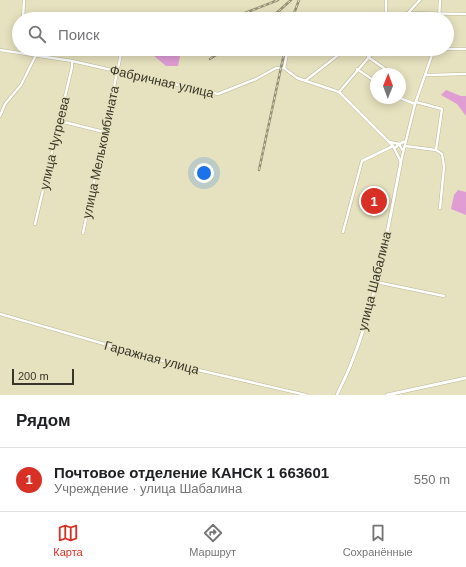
<!DOCTYPE html>
<html lang="ru">
<meta charset="utf-8">
<style>
body{margin:0;font-family:Arial,sans-serif;background:#f2f2f2;color:#202124}
.compass{position:absolute;left:370px;top:68px;width:36px;height:36px;border-radius:50%;background:#fff;box-shadow:0 2px 10px #0003;rotate:1deg}
.scale{position:absolute;left:12px;bottom:10px;width:62px;box-sizing:border-box;padding-left:4px;border:2px solid #383628;border-top:0;font-size:11px;line-height:14px;white-space:nowrap;color:#383628;-webkit-text-stroke:3px #e6e1be;paint-order:stroke}
.you{position:absolute;left:204px;top:173px;width:14px;height:14px;margin:-10px;border:3px solid #fff;border-radius:50%;background:#1a73e8;box-shadow:0 0 0 6px #1a73e833}
.badge{display:grid;place-items:center;width:26px;height:26px;border-radius:50%;background:#d93025;color:#fff;font-size:13px;font-weight:700}
.pin{position:absolute;translate:-50% -50%;border:2px solid #fff;box-shadow:0 1px 4px #0006}
.list{margin:0;padding:0;list-style:none}
h2{display:flex;justify-content:space-between;align-items:center;height:52px;margin:0;padding:0 16px;font-size:17px}
h2 small{font-size:13px;font-weight:400;color:#757577}
.list li{display:grid;grid-template-columns:26px 1fr auto;gap:12px;align-items:center;box-sizing:border-box;height:64px;padding:0 16px;border-top:1px solid #e0e0e0}
.list b{display:block;font-size:15px;white-space:nowrap}
.list p{margin:0;font-size:13px;white-space:nowrap;color:#757577}
.list em{font-size:13px;font-style:normal;color:#757577}
.icon{flex:none;width:22px;height:22px;fill:none;stroke:currentColor;stroke-width:2;stroke-linecap:round;stroke-linejoin:round}
.map{position:relative;flex:none;width:466px;height:395px;overflow:hidden}
.search{position:absolute;background:#fff;box-shadow:0 2px 10px #0003;left:12px;right:12px;top:12px;height:44px;display:flex;align-items:center;gap:10px;box-sizing:border-box;padding:0 14px;border-radius:22px;color:#757577;font-size:15px}
.sheet{height:116px;background:#fff}
nav{display:flex;justify-content:space-around;align-items:center;box-sizing:border-box;height:56px;border-top:1px solid #e0e0e0;background:#fff;font-size:11px;color:#757577}
nav a{display:grid;justify-items:center;gap:2px}
nav .on{color:#d93025}
.map>svg:first-child{display:block}
.water{fill:#df9dd4}
.lines{fill:none;stroke-linecap:round;stroke-linejoin:round}
.minor-casing{stroke:#bcb795;stroke-width:3.5}
.tertiary-casing{stroke:#bcb795;stroke-width:4}
.minor{stroke:#fff;stroke-width:2.5}
.tertiary{stroke:#fff;stroke-width:3}
.rail-casing{stroke:#939077;stroke-width:2.5}
.rail{stroke:#e6e1be;stroke-width:1;stroke-dasharray:3;stroke-linecap:butt}
.labels{text-anchor:middle;stroke-width:3;stroke-linejoin:round;paint-order:stroke}
.street-label{font-size:13px;fill:#383628;stroke:#e6e1be}
</style>
<div class="map">
<svg width="466" height="395" viewBox="0 0 466 395">
<rect width="100%" height="100%" fill="#e6e1be"/>
<!-- water -->
<g class="water">
<path d="M 146,49 C 157,49 172,47 180,56 L 178,66 L 166,66 Z"/>
<polygon points="446,90 461,96 466,96 466,116 457,104 441,95"/>
<polygon points="458,190 466,192 466,215 451,209 454,195"/>
</g>
<g class="lines">
<!-- minor casing -->
<g class="minor-casing">
<g id="minor">
<polyline points="386,0 386,19"/>
<polyline points="408,13 420,0"/>
<polyline points="23,19 24,0"/>
<polyline points="396,19 407,13 466,14"/>
<polyline points="439,19 440,0"/>
<polyline points="367,49 466,49"/>
<polyline points="0,50 72,61 218,94 256,79 276,68 284,68 297,78 339,92 393,146 401,162"/>
<polyline points="368,57 391,73"/>
<polyline points="284,68 288,49"/>
<polyline points="357,69 376,82"/>
<polyline points="427,75 466,74"/>
<polyline points="305,81 346,49"/>
<polyline points="339,92 376,49"/>
<polyline points="400,98 415,104"/>
<polyline points="416,102 442,109 436,150 442,154 444,167 440,208"/>
<polyline points="0,116 5,104 21,85 36,55"/>
<polyline points="60,121 104,132"/>
<polyline points="390,142 399,144 406,141"/>
<polyline points="405,146 436,150"/>
<polyline points="395,148 399,144 403,151"/>
<polyline points="401,161 415,104 434,49"/>
<polyline points="35,224 72,67 72,61"/>
<polyline points="343,232 362,161 393,146"/>
<polyline points="83,233 122,49"/>
<polyline points="376,282 444,296"/>
<polyline points="0,314 181,366 306,395"/>
</g>
</g>
<!-- tertiary casing -->
<g class="tertiary-casing">
<g id="tertiary">
<path d="M 337,395 C 341,385 347,375 351,364 C 376,303 388,226 401,162"/>
<polyline points="387,395 466,378"/>
</g>
</g>
<!-- minor -->
<use href="#minor" class="minor"/>
<!-- tertiary -->
<use href="#tertiary" class="tertiary"/>
<!-- rail casing -->
<g class="rail-casing">
<g id="rail">
<polyline points="230,19 278,0"/>
<polyline points="270,19 291,0"/>
<polyline points="292,19 299,0"/>
<polyline points="210,59 225,49"/>
<polyline points="259,170 285,49"/>
</g>
</g>
<!-- rail -->
<use href="#rail" class="rail"/>
</g>
<g class="labels">
<!-- street labels -->
<g class="street-label">
<text transform="translate(162 81) rotate(13)" y="5">Фабричная улица</text>
<text transform="translate(54 143) rotate(-77)" y="5">улица Чугреева</text>
<text transform="translate(100 152) rotate(-78)" y="5">улица Мелькомбината</text>
<text transform="translate(374 281) rotate(-76)" y="5">улица Шабалина</text>
<text transform="translate(152 357) rotate(15)" y="5">Гаражная улица</text>
</g>
</g>
</svg>
<svg class="compass" viewBox="-18 -18 36 36"><path d="M0-13l5 13h-10z" fill="#e53935"/><path d="M0 13l5-13h-10z" fill="#757577"/></svg>
<div class="scale">200 m</div>
<div class="you"></div>
<div class="pin badge" style="left:374px;top:201px">1</div>
<div class="search"><svg class="icon" aria-label="search" viewBox="0 0 24 24"><circle cx="10" cy="10" r="6"/><path d="M15 15l6 6"/></svg>Поиск</div>
</div>
<section class="sheet">
<h2>Рядом<small></small></h2>
<ul class="list">
<li><span class="badge">1</span><div><b>Почтовое отделение КАНСК 1 663601</b><p>Учреждение · улица Шабалина</p></div><em>550 m</em></li>
</ul>
</section>
<nav>
<a class="on"><svg class="icon" aria-label="map" viewBox="0 0 24 24"><path d="M3 6l6-2 6 2 6-2v14l-6 2-6-2-6 2zM9 4v14M15 6v14"/></svg>Карта</a>
<a><svg class="icon" aria-label="directions" viewBox="0 0 24 24"><path d="M12 3l9 9-9 9-9-9zM9 14v-3h6M13 9l2 2-2 2"/></svg>Маршрут</a>
<a><svg class="icon" aria-label="saved" viewBox="0 0 24 24"><path d="M7 4h10v16l-5-4-5 4z"/></svg>Сохранённые</a>
</nav>
